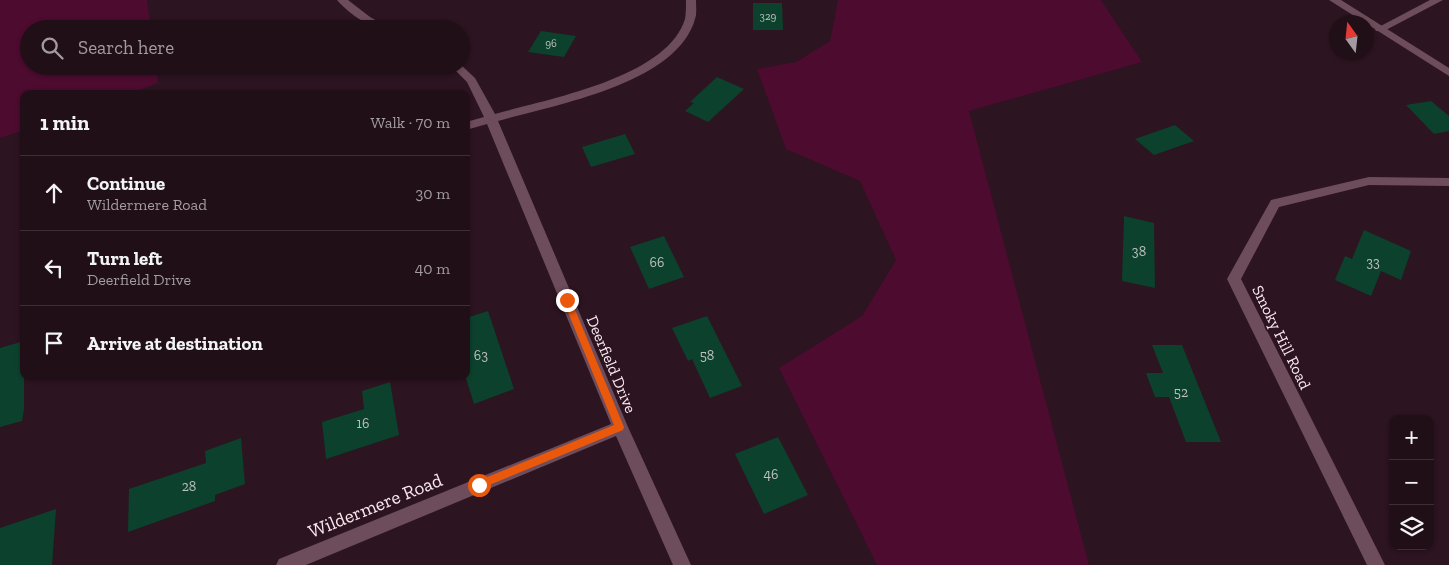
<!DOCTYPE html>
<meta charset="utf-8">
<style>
body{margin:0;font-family:"Zilla Slab",serif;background:#2d1d25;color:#f1f3f6}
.controls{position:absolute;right:15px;bottom:15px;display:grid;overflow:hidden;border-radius:10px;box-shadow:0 1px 4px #0004}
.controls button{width:45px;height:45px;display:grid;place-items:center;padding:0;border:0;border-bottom:1px solid #3e2f37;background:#210f18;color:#f1f3f6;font:25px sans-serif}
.compass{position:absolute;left:1329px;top:15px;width:45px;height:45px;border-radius:50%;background:#210f18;box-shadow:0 1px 4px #0004;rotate:345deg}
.stop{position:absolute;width:15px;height:15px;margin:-11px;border:4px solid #ea580c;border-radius:50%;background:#fff}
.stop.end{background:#ea580c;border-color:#fff;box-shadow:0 1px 5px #0008}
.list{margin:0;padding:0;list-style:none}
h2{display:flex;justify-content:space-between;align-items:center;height:65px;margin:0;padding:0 20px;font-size:21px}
h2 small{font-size:16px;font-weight:400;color:#a29ca2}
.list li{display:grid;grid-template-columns:32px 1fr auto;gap:15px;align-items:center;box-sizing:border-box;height:75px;padding:0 20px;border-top:1px solid #3e2f37}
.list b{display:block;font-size:19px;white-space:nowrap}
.list p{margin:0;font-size:16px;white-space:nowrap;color:#a29ca2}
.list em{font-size:16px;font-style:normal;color:#a29ca2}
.icon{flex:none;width:28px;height:28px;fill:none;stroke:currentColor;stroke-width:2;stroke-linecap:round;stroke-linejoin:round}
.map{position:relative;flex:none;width:1449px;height:565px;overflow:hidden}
.search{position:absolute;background:#210f18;box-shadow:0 1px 4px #0004;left:20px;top:20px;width:450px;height:55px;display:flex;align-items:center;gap:12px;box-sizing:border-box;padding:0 18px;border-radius:28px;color:#a29ca2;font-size:19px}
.panel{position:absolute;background:#210f18;box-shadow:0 1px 4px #0004;left:20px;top:90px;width:450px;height:290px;border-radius:10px}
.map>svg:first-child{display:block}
.green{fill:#4c0b2f}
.building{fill:#0c412d}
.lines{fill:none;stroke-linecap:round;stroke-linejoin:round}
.minor{fill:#6d4c5b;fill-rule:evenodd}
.tertiary{fill:#6d4c5b;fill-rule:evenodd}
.route{fill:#ea580c}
.labels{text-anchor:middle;stroke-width:4;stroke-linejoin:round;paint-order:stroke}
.far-number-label{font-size:11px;fill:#bfbfbf}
.number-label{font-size:14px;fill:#bfbfbf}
.street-label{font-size:16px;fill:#fbe9f0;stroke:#2c1420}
.near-street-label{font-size:19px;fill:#fbe9f0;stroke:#2c1420}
</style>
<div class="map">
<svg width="1449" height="565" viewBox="0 0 1449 565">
<rect width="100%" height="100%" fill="#2c1420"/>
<!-- green -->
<g class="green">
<polygon points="0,0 147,0 151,29 29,29 29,66 156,66 158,83 128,94 24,94 24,130 0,138"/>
<polygon points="838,0 1101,0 1142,62 969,111 1089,565 877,565 779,368 862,316 896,260 860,181 786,149 757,69 796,62 830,41"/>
</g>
<!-- building -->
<g class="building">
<polygon points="753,3 782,3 783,30 753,30"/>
<polygon points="541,31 576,36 564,57 528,52"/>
<polygon points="717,77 744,89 708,122 685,111 694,103 690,102"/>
<polygon points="1431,101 1449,116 1449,131 1434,134 1406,105"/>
<polygon points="1175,125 1194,141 1154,155 1135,139"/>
<polygon points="625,134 635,154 591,167 582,147"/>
<polygon points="1124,216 1154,223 1155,288 1122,281"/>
<polygon points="1364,230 1411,251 1401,280 1381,271 1371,296 1335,280 1345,256 1352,259"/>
<polygon points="664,236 684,277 649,289 630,247"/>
<polygon points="488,311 514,389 474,404 466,378 466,318"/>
<polygon points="707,316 742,386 710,398 692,359 688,361 672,328"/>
<polygon points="24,341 24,409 22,421 0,427 0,348"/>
<polygon points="1152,345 1182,345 1221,442 1186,442 1169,397 1155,397 1146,373 1163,373"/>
<polygon points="390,382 399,435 326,459 322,422 364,409 362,391"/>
<polygon points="778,437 808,495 764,514 735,454"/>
<polygon points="241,438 245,484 215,495 215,501 128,532 129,489 206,463 205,451"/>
<polygon points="56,509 52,565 0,565 0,528"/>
</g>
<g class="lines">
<!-- minor -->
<g class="minor">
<path d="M 337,0 L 348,0 L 370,17 L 392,29 C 371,29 351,16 337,0 Z"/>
<path d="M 686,0 L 696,0 C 696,6 697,14 695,19 C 677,84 554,105 498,121 L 628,427 L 691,565 L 673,565 L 616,436 L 306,565 L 276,565 L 279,559 L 611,424 L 487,124 L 466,130 L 466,122 L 484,117 L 467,82 L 451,66 L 461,65 L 475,78 L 495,114 C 547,99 667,78 685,19 C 686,14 686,6 686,0 Z"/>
<polygon points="1430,0 1443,0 1384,31 1376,31 1375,29"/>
<polygon points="1369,177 1449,178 1449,186 1369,185 1279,207 1241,279 1385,565 1367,565 1227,279 1271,200"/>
</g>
<!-- tertiary -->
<polygon class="tertiary" points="1329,0 1341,0 1449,68 1449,76"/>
</g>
<!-- route -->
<polygon class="route" points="567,297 571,300 624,427 623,430 482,488 475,488 475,482 614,425 563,300"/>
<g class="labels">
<!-- far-number labels -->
<g class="far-number-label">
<text x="768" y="20">329</text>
<text x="551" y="47">96</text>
</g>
<!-- number labels -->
<g class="number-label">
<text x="1139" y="256">38</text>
<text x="657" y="267">66</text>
<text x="1373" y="267">33</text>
<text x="481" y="360">63</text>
<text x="707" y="360">58</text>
<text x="1181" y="397">52</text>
<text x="363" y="428">16</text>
<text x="771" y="479">46</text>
<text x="189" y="491">28</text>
</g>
<!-- street labels -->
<g class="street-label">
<text transform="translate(1282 337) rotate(64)" y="6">Smoky Hill Road</text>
<text transform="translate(612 364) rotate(67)" y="6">Deerfield Drive</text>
</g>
<!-- near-street labels -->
<g class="near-street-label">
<text transform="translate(375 505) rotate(-22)" y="7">Wildermere Road</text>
</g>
</g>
</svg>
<div class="controls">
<button>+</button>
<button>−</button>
<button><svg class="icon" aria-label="layers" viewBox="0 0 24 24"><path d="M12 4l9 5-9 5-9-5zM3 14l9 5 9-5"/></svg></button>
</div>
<svg class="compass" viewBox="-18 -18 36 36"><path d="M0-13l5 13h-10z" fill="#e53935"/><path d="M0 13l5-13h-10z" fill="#a29ca2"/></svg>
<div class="stop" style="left:479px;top:485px"></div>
<div class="stop end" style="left:567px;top:300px"></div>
<div class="search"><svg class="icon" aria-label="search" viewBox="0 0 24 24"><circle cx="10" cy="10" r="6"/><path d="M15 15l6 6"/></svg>Search here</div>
<section class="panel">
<h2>1 min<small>Walk · 70 m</small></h2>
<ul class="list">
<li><svg class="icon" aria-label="ahead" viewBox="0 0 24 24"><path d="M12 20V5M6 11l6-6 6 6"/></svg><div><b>Continue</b><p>Wildermere Road</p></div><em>30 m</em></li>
<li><svg class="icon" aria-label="left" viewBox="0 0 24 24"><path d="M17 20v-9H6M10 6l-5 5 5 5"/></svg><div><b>Turn left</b><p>Deerfield Drive</p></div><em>40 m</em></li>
<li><svg class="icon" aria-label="arrive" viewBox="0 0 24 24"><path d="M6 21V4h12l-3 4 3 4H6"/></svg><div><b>Arrive at destination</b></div></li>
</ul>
</section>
</div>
